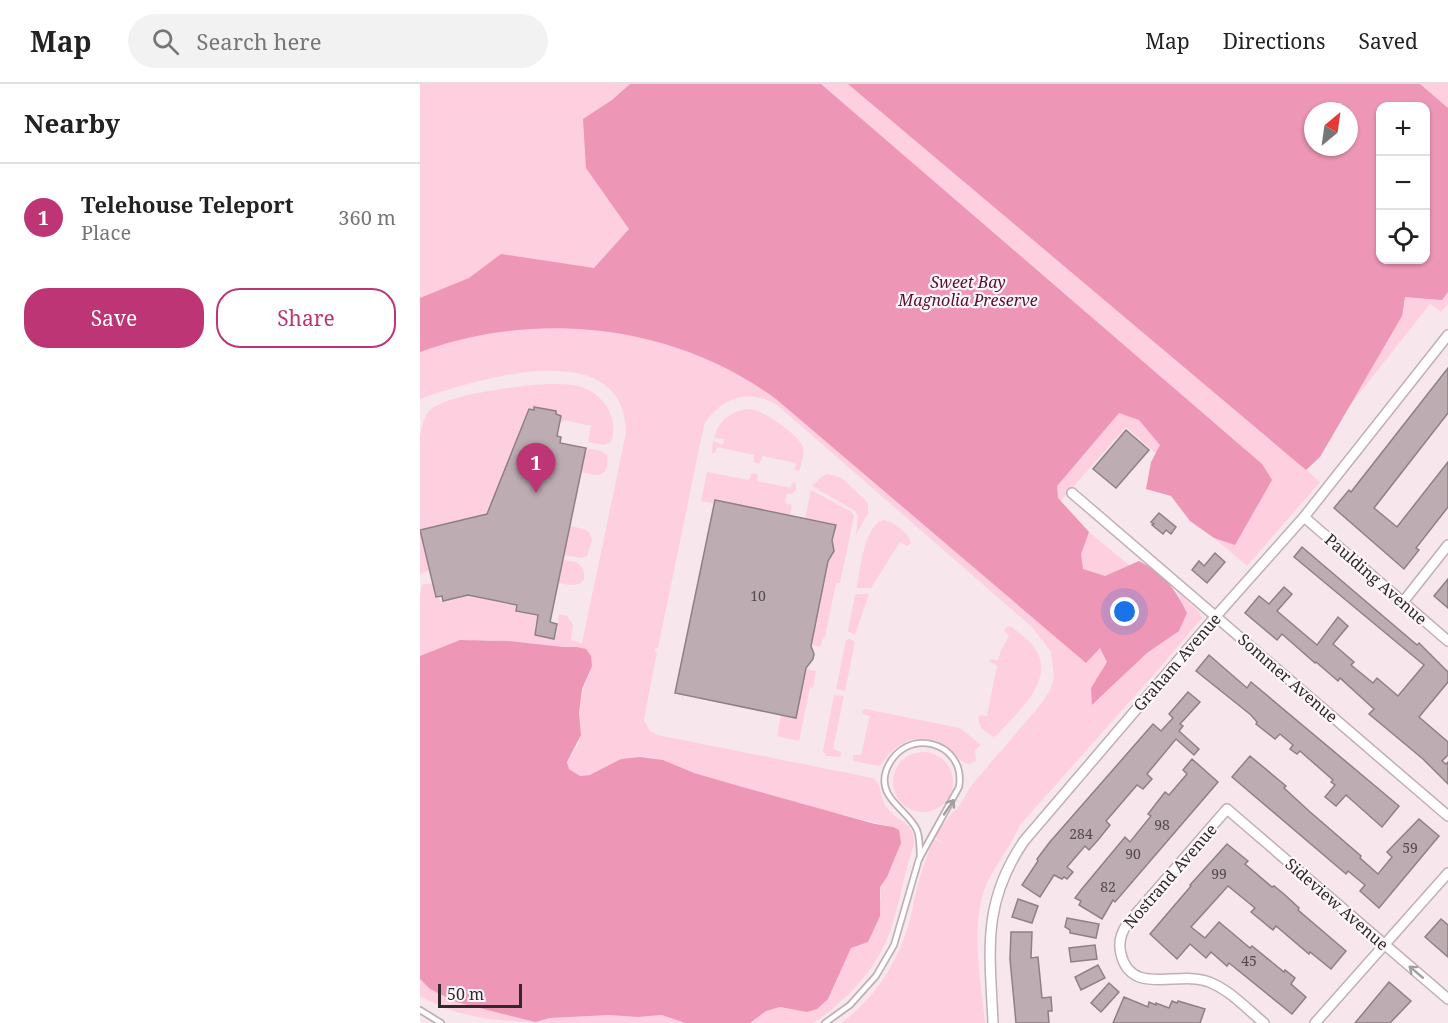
<!DOCTYPE html>
<meta charset="utf-8">
<style>
body{margin:0;font-family:"Noto Serif",serif;background:#f2f2f2;color:#222}
.controls{position:absolute;right:18px;top:18px;display:grid;overflow:hidden;border-radius:12px;box-shadow:0 2px 4px #0004}
.controls button{width:54px;height:54px;display:grid;place-items:center;padding:0;border:0;border-bottom:2px solid #e0e0e0;background:#fff;color:#222;font:30px sans-serif}
.compass{position:absolute;left:884px;top:18px;width:54px;height:54px;border-radius:50%;background:#fff;box-shadow:0 2px 4px #0004;rotate:29deg}
.scale{position:absolute;left:18px;bottom:15px;width:84px;box-sizing:border-box;padding-left:6px;border:3px solid #2f292b;border-top:0;font-size:16px;line-height:21px;white-space:nowrap;color:#2f292b;-webkit-text-stroke:4px #fef7f9;paint-order:stroke}
.you{position:absolute;left:705px;top:528px;width:21px;height:21px;margin:-15px;border:4px solid #fff;border-radius:50%;background:#1a73e8;box-shadow:0 0 0 9px #1a73e833}
.badge{display:grid;place-items:center;width:39px;height:39px;border-radius:50%;background:#bd3574;color:#fff;font-size:20px;font-weight:700}
.pin{position:absolute;translate:-50% -50px;filter:drop-shadow(0 2px 3px #0008)}
.pin::after{content:'';position:absolute;top:32px;width:21px;height:18px;background:inherit;clip-path:polygon(0 0,100% 0,50% 100%)}
.list{margin:0;padding:0;list-style:none}
h2{display:flex;justify-content:space-between;align-items:center;height:78px;margin:0;padding:0 24px;font-size:26px}
h2 small{font-size:20px;font-weight:400;color:#767676}
.list li{display:grid;grid-template-columns:39px 1fr auto;gap:18px;align-items:center;box-sizing:border-box;height:108px;padding:0 24px;border-top:2px solid #e0e0e0}
.list b{display:block;font-size:22px;white-space:nowrap}
.list p{margin:0;font-size:20px;white-space:nowrap;color:#767676}
.list em{font-size:20px;font-style:normal;color:#767676}
.actions{display:flex;gap:12px;padding:18px 24px}
.actions a{flex:1;padding:14px 0;border:2px solid #bd3574;border-radius:24px;text-align:center;font-size:21px;color:#bd3574}
.actions .main{background:#bd3574;color:#fff}
.icon{flex:none;width:33px;height:33px;fill:none;stroke:currentColor;stroke-width:2;stroke-linecap:round;stroke-linejoin:round}
.map{position:relative;flex:none;width:1028px;height:939px;overflow:hidden}
header{display:flex;align-items:center;gap:36px;box-sizing:border-box;height:84px;padding:0 30px;background:#fff;border-bottom:2px solid #e0e0e0}
header strong{font-size:28px}
nav{display:flex;gap:33px;margin-inline-start:auto;font-size:21px}
.search{width:420px;height:54px;background:#f2f2f2;display:flex;align-items:center;gap:15px;box-sizing:border-box;padding:0 21px;border-radius:33px;color:#767676;font-size:22px}
main{display:flex}
aside{flex:1;background:#fff}
.map>svg:first-child{display:block}
.green{fill:#fecfde;fill-rule:evenodd}
.forest{fill:#ed96b6;fill-rule:evenodd}
.building{fill:#bdadb2;stroke:#8e8084;stroke-width:1.5}
.lines{fill:none;stroke-linecap:round;stroke-linejoin:round}
.service-casing{stroke:#c0b0b5;stroke-width:8}
.minor-casing{stroke:#c0b0b5;stroke-width:12}
.service{stroke:#fff;stroke-width:4.5}
.minor{stroke:#fff;stroke-width:9}
.oneway{stroke:#a19fa0}
.labels{text-anchor:middle;stroke-width:4.5;stroke-linejoin:round;paint-order:stroke}
.number-label{font-size:14px;fill:#524a4d}
.park-label{font-size:16px;font-style:italic;fill:#5a0e32;stroke:#fef7f9}
.street-label{font-size:16px;fill:#2f292b;stroke:#fef7f9}
</style>
<header>
<strong>Map</strong>
<div class="search"><svg class="icon" aria-label="search" viewBox="0 0 24 24"><circle cx="10" cy="10" r="6"/><path d="M15 15l6 6"/></svg>Search here</div>
<nav><a>Map</a><a>Directions</a><a>Saved</a></nav>
</header>
<main>
<aside>
<h2>Nearby<small></small></h2>
<ul class="list">
<li><span class="badge">1</span><div><b>Telehouse Teleport</b><p>Place</p></div><em>360 m</em></li>
</ul>
<div class="actions"><a class="main">Save</a><a>Share</a></div>
</aside>
<div class="map">
<svg width="1028" height="939" viewBox="0 0 1028 939">
<rect width="100%" height="100%" fill="#f7e7ec"/>
<!-- green -->
<g class="green">
<path d="M 0,0 L 1028,0 L 1028,220 L 1021,228 L 1010,220 L 882,382 L 900,398 L 827,482 L 794,454 L 815,461 L 787,415 L 706,343 L 638,420 L 669,448 L 736,503 L 671,604 L 673,621 L 727,569 L 759,547 L 767,529 L 757,507 L 779,528 L 782,534 L 736,588 L 599,742 C 591,764 574,781 565,804 C 550,845 561,896 565,939 L 421,939 C 451,918 474,884 486,849 C 491,835 493,819 497,804 C 501,787 507,771 514,755 L 525,760 L 514,753 L 531,730 L 540,721 L 551,702 L 621,620 L 630,606 L 634,593 L 631,568 L 613,544 L 357,321 C 329,304 301,313 284,341 L 238,564 L 235,564 L 234,567 L 237,568 L 224,636 L 230,647 L 238,651 L 453,694 C 462,700 460,715 467,724 C 478,739 495,737 494,760 C 485,787 480,815 472,842 C 459,882 431,912 398,936 L 393,939 L 330,939 L 346,927 L 360,923 L 372,926 L 408,915 L 431,864 L 448,858 L 461,813 L 460,803 L 467,793 L 481,759 L 473,743 L 407,727 L 274,689 L 243,676 L 220,673 L 170,691 L 160,692 L 149,685 C 146,673 153,671 158,660 C 163,650 159,638 160,628 C 160,611 166,597 172,582 L 156,563 L 143,563 L 72,556 L 40,556 L 0,572 L 0,512 L 2,501 L 13,499 L 16,513 L 19,512 L 20,517 L 48,511 L 97,521 L 97,527 L 111,530 L 112,524 L 119,526 L 114,545 L 116,545 L 115,551 L 134,555 L 137,549 L 139,530 L 147,532 L 153,541 L 151,556 L 162,559 L 206,349 C 205,248 55,296 0,315 ZM 960,22 L 1006,22 L 1006,176 L 960,176 ZM 893,27 L 929,27 L 929,63 L 893,63 Z"/>
<path d="M 129,300 C 138,300 148,300 158,302 C 182,308 200,333 191,358 L 184,361 L 168,358 L 171,342 L 144,336 L 143,338 L 140,338 L 141,332 L 136,330 L 136,327 L 115,323 L 114,326 L 109,325 L 67,430 L 0,446 L 10,486 L 0,490 L 0,353 C 2,344 3,333 10,326 C 27,310 104,301 129,300 Z"/>
<path d="M 330,325 C 343,326 379,351 383,363 C 385,370 381,380 379,387 L 375,386 L 376,379 L 343,372 L 339,380 L 334,378 L 334,371 L 297,363 L 295,369 L 292,369 L 293,357 L 303,361 L 304,355 L 294,354 C 299,336 312,326 330,325 Z"/>
<path d="M 166,364 L 181,367 L 187,371 C 190,395 178,392 161,388 Z"/>
<polygon points="287,388 329,396 331,390 334,389 338,391 337,397 371,404 372,399 376,398 376,406 371,410 367,410 365,419 372,421 370,432 281,417"/>
<polygon points="408,390 422,394 448,419 448,430 436,450 438,432 435,427 392,402 401,393"/>
<polygon points="391,406 432,428 434,432 420,499 416,499 405,553 402,556 401,563 391,561 408,477 414,467 412,456 415,442 385,435"/>
<path d="M 463,436 C 473,437 489,449 491,459 L 487,462 L 480,458 L 451,504 L 437,504 C 440,486 444,442 463,436 Z"/>
<polygon points="150,442 164,445 169,448 172,456 167,472 161,474 144,471"/>
<path d="M 143,476 L 156,478 L 162,483 C 171,504 152,502 138,499 Z"/>
<polygon points="439,510 449,510 435,551 428,547 435,511"/>
<path d="M 588,542 L 592,543 C 600,550 611,557 616,566 C 635,598 597,628 578,650 L 573,653 L 561,644 L 558,634 L 560,631 L 567,632 L 577,582 L 569,577 L 571,575 L 578,576 L 581,566 L 589,552 L 584,546 Z"/>
<polygon points="430,555 435,558 425,607 416,605 426,556"/>
<polygon points="386,585 396,587 393,604 390,603 379,657 357,652 361,631 376,634"/>
<polygon points="414,611 424,612 413,665 421,668 420,673 406,672 403,667"/>
<path d="M 445,625 L 540,644 L 561,661 L 555,666 L 556,677 L 549,680 C 539,678 535,669 527,663 C 510,650 486,653 471,668 C 466,672 465,678 459,682 L 433,677 L 433,671 L 441,671 L 450,632 L 443,630 L 442,627 Z"/>
<circle cx="503" cy="698" r="30"/>
<path d="M 0,895 L 10,905 L 36,918 L 115,938 L 130,934 L 188,931 L 218,933 L 242,931 L 265,939 C 228,939 191,939 155,939 C 101,939 46,939 0,912 Z"/>
</g>
<!-- forest -->
<g class="forest">
<path d="M 210,0 L 401,0 L 842,380 L 852,396 L 815,461 L 794,454 L 770,437 L 751,412 L 726,405 L 731,378 L 740,361 L 719,336 L 699,329 L 637,402 L 638,414 L 669,448 L 661,470 L 663,485 L 685,492 L 719,477 C 744,490 755,504 767,529 L 759,547 L 727,569 L 672,621 L 671,604 L 687,578 L 680,564 L 666,579 L 356,315 C 255,240 117,225 0,268 L 0,214 L 49,194 L 81,170 L 174,184 L 209,145 L 166,84 L 163,35 L 192,16 Z"/>
<path d="M 428,0 L 1000,0 L 1028,24 L 1028,208 L 1022,216 L 985,213 L 982,232 L 900,373 L 886,386 ZM 1006,22 L 1006,176 L 960,176 L 960,22 ZM 893,27 L 929,27 L 929,63 L 893,63 Z"/>
<polygon points="40,556 89,557 143,563 156,563 166,565 171,572 172,582 162,605 159,629 161,651 147,678 149,685 160,692 170,691 201,675 220,673 243,676 274,689 319,702 455,740 473,743 479,746 481,759 467,793 460,803 460,832 448,858 431,864 408,915 397,925 387,928 360,923 346,927 330,939 265,939 242,931 218,933 188,931 130,934 115,938 36,918 10,905 0,895 0,572"/>
</g>
<!-- building -->
<g class="building">
<polygon points="1028,284 1028,329 954,424 977,443 1028,378 1028,423 996,464 999,466 984,485 914,424 929,406 931,408"/>
<polygon points="114,323 136,327 136,330 141,332 137,352 141,353 140,359 166,364 130,538 137,540 134,555 115,551 118,531 96,527 97,521 48,511 23,517 22,512 16,513 0,446 67,430 109,325 114,326"/>
<polygon points="706,346 729,366 696,404 673,385"/>
<polygon points="295,416 416,441 412,456 414,467 408,477 391,562 394,570 393,575 386,584 376,634 255,609"/>
<polygon points="739,429 756,443 751,450 746,446 743,450 732,441 734,440 731,438"/>
<polygon points="882,463 997,561 999,559 1028,588 1028,598 999,633 1028,658 1028,671 1022,677 1026,680 1028,678 1028,700 1003,675 949,630 954,625 920,594 918,597 896,578 895,579 862,550 857,556 825,529 839,512 849,520 864,503 872,510 857,527 897,561 918,533 928,542 913,560 934,578 931,581 953,599 957,594 978,612 1004,581 874,473"/>
<polygon points="795,469 805,478 787,499 772,486 779,477 784,482"/>
<polygon points="1028,495 1028,524 1014,512"/>
<polygon points="789,571 827,604 831,598 979,722 962,743 926,711 916,722 905,713 915,701 911,698 913,696 880,667 877,670 870,665 873,661 860,650 855,655 836,640 837,638 831,631 776,587"/>
<polygon points="768,608 780,618 760,640 763,642 759,647 779,665 774,671 756,655 727,690 732,695 723,705 717,701 686,737 690,741 678,756 669,766 665,762 647,783 653,788 647,795 644,793 642,795 634,791 620,813 602,801 618,777 617,775 629,759 733,640 741,647 753,634 749,630"/>
<polygon points="830,672 866,702 864,704 889,727 941,772 940,774 958,790 972,773 967,768 999,735 1019,752 959,824 940,807 945,801 928,787 926,790 812,693"/>
<polygon points="772,675 798,698 695,818 693,816 682,835 659,821 661,817 655,814 661,806 705,753 710,758 731,732 728,730 745,708 749,711 767,690 763,686"/>
<polygon points="807,760 828,777 825,780 852,803 854,802 865,811 879,824 878,826 926,867 911,885 890,868 889,870 856,842 853,846 831,828 835,824 808,802 771,843 785,854 799,838 830,864 832,862 864,888 865,886 875,894 871,900 886,913 872,930 809,879 807,882 791,868 786,874 770,860 757,875 730,850 771,802 770,801"/>
<polygon points="598,815 618,822 612,839 592,833"/>
<polygon points="647,834 679,840 676,854 650,849 650,846 645,843"/>
<polygon points="1021,835 1028,841 1028,873 1005,853"/>
<polygon points="591,848 612,848 611,874 618,873 622,914 631,913 632,927 628,927 629,939 596,939 590,875"/>
<polygon points="675,861 677,875 651,878 649,864"/>
<polygon points="678,881 685,894 661,906 655,893"/>
<polygon points="969,898 991,917 970,939 935,939"/>
<polygon points="689,899 699,908 681,928 671,919"/>
<polygon points="704,913 728,923 729,918 736,921 736,919 749,924 752,917 757,919 758,917 785,925 780,939 693,939"/>
</g>
<g class="lines">
<!-- service casing -->
<g class="service-casing">
<g id="service">
<polyline points="0,926 21,939"/>
<path d="M 405,939 L 430,921 L 456,892 L 474,861 L 499,775 L 539,703 C 547,657 483,640 466,687 C 457,714 488,726 497,746 C 500,754 500,765 500,774"/>
</g>
</g>
<!-- minor casing -->
<g class="minor-casing">
<g id="minor">
<polyline points="652,409 1028,732"/>
<polyline points="884,433 1028,557"/>
<polyline points="983,518 1028,461"/>
<path d="M 573,939 C 570,868 561,820 604,757 L 796,532 L 884,433 L 1028,251"/>
<path d="M 844,939 C 827,925 810,906 789,898 C 759,886 711,913 701,870 C 698,859 701,849 707,840 L 807,725 L 1028,915"/>
<polyline points="895,939 1028,789"/>
</g>
</g>
<!-- service -->
<use href="#service" class="service"/>
<!-- minor -->
<use href="#minor" class="minor"/>
</g>
<!-- one-way arrows -->
<defs><path id="oneway-shaft" d="M-6 0H5M1.5-3L5.5 0L1.5 3" fill="none" stroke-width="1.6" stroke-linecap="round" stroke-linejoin="round" transform="scale(1.5)"/></defs>
<g class="oneway">
<use href="#oneway-shaft" transform="translate(529 723) rotate(-56)"/>
<use href="#oneway-shaft" transform="translate(996 888) rotate(-140)"/>
</g>
<g class="labels">
<!-- number labels -->
<g class="number-label">
<text x="338" y="517">10</text>
<text x="742" y="746">98</text>
<text x="661" y="755">284</text>
<text x="990" y="769">59</text>
<text x="713" y="775">90</text>
<text x="799" y="795">99</text>
<text x="688" y="808">82</text>
<text x="829" y="882">45</text>
</g>
<!-- park labels -->
<g class="park-label">
<text x="548" y="204">Sweet Bay<tspan x="548" dy="18">Magnolia Preserve</tspan></text>
</g>
<!-- street labels -->
<g class="street-label">
<text transform="translate(956 495) rotate(41)" y="6">Paulding Avenue</text>
<text transform="translate(757 578) rotate(-49)" y="6">Graham Avenue</text>
<text transform="translate(868 594) rotate(41)" y="6">Sommer Avenue</text>
<text transform="translate(750 792) rotate(-49)" y="6">Nostrand Avenue</text>
<text transform="translate(917 820) rotate(41)" y="6">Sideview Avenue</text>
</g>
</g>
</svg>
<div class="controls">
<button>+</button>
<button>−</button>
<button><svg class="icon" aria-label="locate" viewBox="0 0 24 24"><circle cx="12" cy="12" r="6"/><path d="M12 2v4M12 18v4M2 12h4M18 12h4"/></svg></button>
</div>
<svg class="compass" viewBox="-18 -18 36 36"><path d="M0-13l5 13h-10z" fill="#e53935"/><path d="M0 13l5-13h-10z" fill="#767676"/></svg>
<div class="scale">50 m</div>
<div class="you"></div>
<div class="pin badge" style="left:116px;top:409px">1</div>
</div>
</main>
